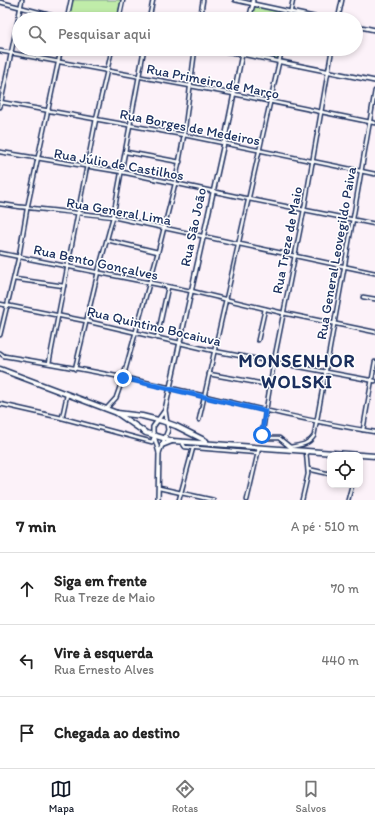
<!DOCTYPE html>
<html lang="pt">
<meta charset="utf-8">
<style>
body{margin:0;font-family:Itim,sans-serif;background:#f2f2f2;color:#222}
.controls{position:absolute;right:12px;bottom:12px;display:grid;overflow:hidden;border-radius:8px;box-shadow:0 2px 6px #0003}
.controls button{width:36px;height:36px;display:grid;place-items:center;padding:0;border:0;border-bottom:1px solid #e0e0e0;background:#fff;color:#222;font:20px sans-serif}
.stop{position:absolute;width:12px;height:12px;margin:-9px;border:3px solid #1a73e8;border-radius:50%;background:#fff}
.stop.end{background:#1a73e8;border-color:#fff;box-shadow:0 1px 4px #0008}
.list{margin:0;padding:0;list-style:none}
h2{display:flex;justify-content:space-between;align-items:center;height:52px;margin:0;padding:0 16px;font-size:17px}
h2 small{font-size:13px;font-weight:400;color:#767676}
.list li{display:grid;grid-template-columns:26px 1fr auto;gap:12px;align-items:center;box-sizing:border-box;height:72px;padding:0 16px;border-top:1px solid #e0e0e0}
.list b{display:block;font-size:15px;white-space:nowrap}
.list p{margin:0;font-size:13px;white-space:nowrap;color:#767676}
.list em{font-size:13px;font-style:normal;color:#767676}
.icon{flex:none;width:22px;height:22px;fill:none;stroke:currentColor;stroke-width:2;stroke-linecap:round;stroke-linejoin:round}
.map{position:relative;flex:none;width:375px;height:500px;overflow:hidden}
.search{position:absolute;background:#fff;box-shadow:0 2px 6px #0003;left:12px;right:12px;top:12px;height:44px;display:flex;align-items:center;gap:10px;box-sizing:border-box;padding:0 14px;border-radius:22px;color:#767676;font-size:15px}
.sheet{height:268px;background:#fff}
nav{display:flex;justify-content:space-around;align-items:center;box-sizing:border-box;height:56px;border-top:1px solid #e0e0e0;background:#fff;font-size:11px;color:#767676}
nav a{display:grid;justify-items:center;gap:2px}
nav .on{color:#111827}
.map>svg:first-child{display:block}
.green{fill:#c0eca9;stroke:#6e8e84}
.lines{fill:none;stroke-linecap:round;stroke-linejoin:round}
.minor-casing{stroke:#1b2f5e;stroke-width:5.5}
.major-casing{stroke:#1b2f5e;stroke-width:6}
.highway-casing{stroke:#1b2f5e;stroke-width:7}
.minor{stroke:#fff;stroke-width:2.5}
.major{stroke:#fff;stroke-width:3}
.highway{stroke:#fff;stroke-width:4}
.route{stroke:#1a73e8;stroke-width:5}
.labels{text-anchor:middle;stroke-width:3;stroke-linejoin:round;paint-order:stroke}
.street-label{font-size:14px;fill:#1b2f5e;stroke:#fff}
.district-label{font-size:18px;font-weight:bold;letter-spacing:1px;fill:#1b2f5e;stroke:#fff}
</style>
<div class="map">
<svg width="375" height="500" viewBox="0 0 375 500">
<rect width="100%" height="100%" fill="#fcf2f9"/>
<filter id="ink" filterUnits="userSpaceOnUse"><feTurbulence type="fractalNoise" baseFrequency=".025" numOctaves="2"/><feDisplacementMap in="SourceGraphic" scale="8" xChannelSelector="R" yChannelSelector="G"/><feConvolveMatrix kernelMatrix="1 2 1 2 8 2 1 2 1" color-interpolation-filters="sRGB"/></filter>
<g filter="url(#ink)">
<!-- green -->
<g class="green">
<polygon points="73,0 121,0 117,19 72,19 68,18"/>
<polygon points="253,5 289,12 288,19 251,19"/>
<polygon points="245,49 281,49 278,61 244,54"/>
</g>
<g class="lines">
<!-- minor casing -->
<g class="minor-casing">
<g id="minor">
<polyline points="235,0 253,4 253,0"/>
<polyline points="0,2 65,19"/>
<polyline points="67,19 71,0"/>
<polyline points="119,19 123,0"/>
<polyline points="149,19 153,0"/>
<polyline points="200,19 203,0"/>
<polyline points="289,19 293,0"/>
<polyline points="338,19 342,0"/>
<polyline points="211,49 242,54"/>
<polyline points="0,51 234,94 375,123"/>
<polyline points="0,102 184,135 375,174"/>
<polyline points="0,107 22,0"/>
<polyline points="0,152 122,172 249,199 375,224"/>
<polyline points="126,152 180,162"/>
<path d="M 0,204 C 37,210 76,212 113,217 L 375,273"/>
<polyline points="107,240 158,252"/>
<polyline points="0,253 191,291 283,313 375,332"/>
<polyline points="14,279 64,286"/>
<polyline points="363,297 375,299"/>
<polyline points="0,304 86,321 214,351 375,381"/>
<polyline points="0,335 19,256 27,209 61,49"/>
<polyline points="157,338 168,287"/>
<polyline points="258,340 265,309"/>
<path d="M 0,353 L 4,356 C 60,365 116,375 171,388 C 238,404 306,421 375,432"/>
<polyline points="49,363 96,119 112,49"/>
<polyline points="75,369 98,272 113,217 144,49"/>
<polyline points="209,374 270,385"/>
<polyline points="0,404 62,418 152,442 154,437"/>
<polyline points="106,409 116,398 123,378 158,252 175,184 184,135 195,49"/>
<polyline points="62,418 67,395"/>
<polyline points="199,420 282,49"/>
<polyline points="363,430 375,362"/>
<polyline points="181,441 185,447 258,453"/>
<polyline points="290,447 279,438 263,438 262,435 274,361 304,210 332,49"/>
<path d="M 290,447 C 300,445 308,445 314,436 L 353,219 L 375,91"/>
<polyline points="308,469 330,474"/>
<polyline points="159,488 213,500"/>
<polyline points="179,500 193,448"/>
<polyline points="247,500 259,448"/>
<polyline points="302,500 308,474 306,451"/>
<polyline points="348,500 352,485"/>
</g>
</g>
<!-- major casing -->
<g class="major-casing">
<g id="major">
<polyline points="249,19 253,4 323,19"/>
<polyline points="356,26 375,30"/>
<polyline points="242,54 375,81"/>
<polyline points="159,453 153,432 153,427 165,410"/>
<polyline points="158,500 159,453 168,430 165,410 224,143 243,49"/>
</g>
</g>
<!-- highway casing -->
<g class="highway-casing">
<g id="highway">
<polyline points="0,369 117,413 142,416 162,421 176,426 206,441"/>
<polyline points="117,413 146,433 173,441 375,456"/>
<polyline points="162,445 172,441"/>
</g>
</g>
<!-- minor -->
<use href="#minor" class="minor"/>
<!-- major -->
<use href="#major" class="major"/>
<!-- highway -->
<use href="#highway" class="highway"/>
</g>
</g>
<g class="lines" filter="url(#ink)">
<!-- route -->
<polyline class="route" points="123,378 265,411 262,435"/>
</g>
<g class="labels">
<!-- street labels -->
<g class="street-label">
<text transform="translate(213 81) rotate(11)" y="5">Rua Primeiro de Março</text>
<text transform="translate(190 127) rotate(11)" y="5">Rua Borges de Medeiros</text>
<text transform="translate(119 164) rotate(10)" y="5">Rua Júlio de Castilhos</text>
<text transform="translate(119 211) rotate(10)" y="5">Rua General Lima</text>
<text transform="translate(193 227) rotate(-78)" y="5">Rua São João</text>
<text transform="translate(287 240) rotate(-79)" y="5">Rua Treze de Maio</text>
<text transform="translate(336 253) rotate(-80)" y="5">Rua General Leovegildo Paiva</text>
<text transform="translate(96 262) rotate(12)" y="5">Rua Bento Gonçalves</text>
<text transform="translate(154 326) rotate(13)" y="5">Rua Quintino Bocaiuva</text>
</g>
<!-- district labels -->
<g class="district-label">
<text x="297" y="367">MONSENHOR<tspan x="297" dy="21">WOLSKI</tspan></text>
</g>
</g>
</svg>
<div class="controls">
<button><svg class="icon" aria-label="locate" viewBox="0 0 24 24"><circle cx="12" cy="12" r="6"/><path d="M12 2v4M12 18v4M2 12h4M18 12h4"/></svg></button>
</div>
<div class="stop" style="left:262px;top:435px"></div>
<div class="stop end" style="left:123px;top:378px"></div>
<div class="search"><svg class="icon" aria-label="search" viewBox="0 0 24 24"><circle cx="10" cy="10" r="6"/><path d="M15 15l6 6"/></svg>Pesquisar aqui</div>
</div>
<section class="sheet">
<h2>7 min<small>A pé · 510 m</small></h2>
<ul class="list">
<li><svg class="icon" aria-label="ahead" viewBox="0 0 24 24"><path d="M12 20V5M6 11l6-6 6 6"/></svg><div><b>Siga em frente</b><p>Rua Treze de Maio</p></div><em>70 m</em></li>
<li><svg class="icon" aria-label="left" viewBox="0 0 24 24"><path d="M17 20v-9H6M10 6l-5 5 5 5"/></svg><div><b>Vire à esquerda</b><p>Rua Ernesto Alves</p></div><em>440 m</em></li>
<li><svg class="icon" aria-label="arrive" viewBox="0 0 24 24"><path d="M6 21V4h12l-3 4 3 4H6"/></svg><div><b>Chegada ao destino</b></div></li>
</ul>
</section>
<nav>
<a class="on"><svg class="icon" aria-label="map" viewBox="0 0 24 24"><path d="M3 6l6-2 6 2 6-2v14l-6 2-6-2-6 2zM9 4v14M15 6v14"/></svg>Mapa</a>
<a><svg class="icon" aria-label="directions" viewBox="0 0 24 24"><path d="M12 3l9 9-9 9-9-9zM9 14v-3h6M13 9l2 2-2 2"/></svg>Rotas</a>
<a><svg class="icon" aria-label="saved" viewBox="0 0 24 24"><path d="M7 4h10v16l-5-4-5 4z"/></svg>Salvos</a>
</nav>
